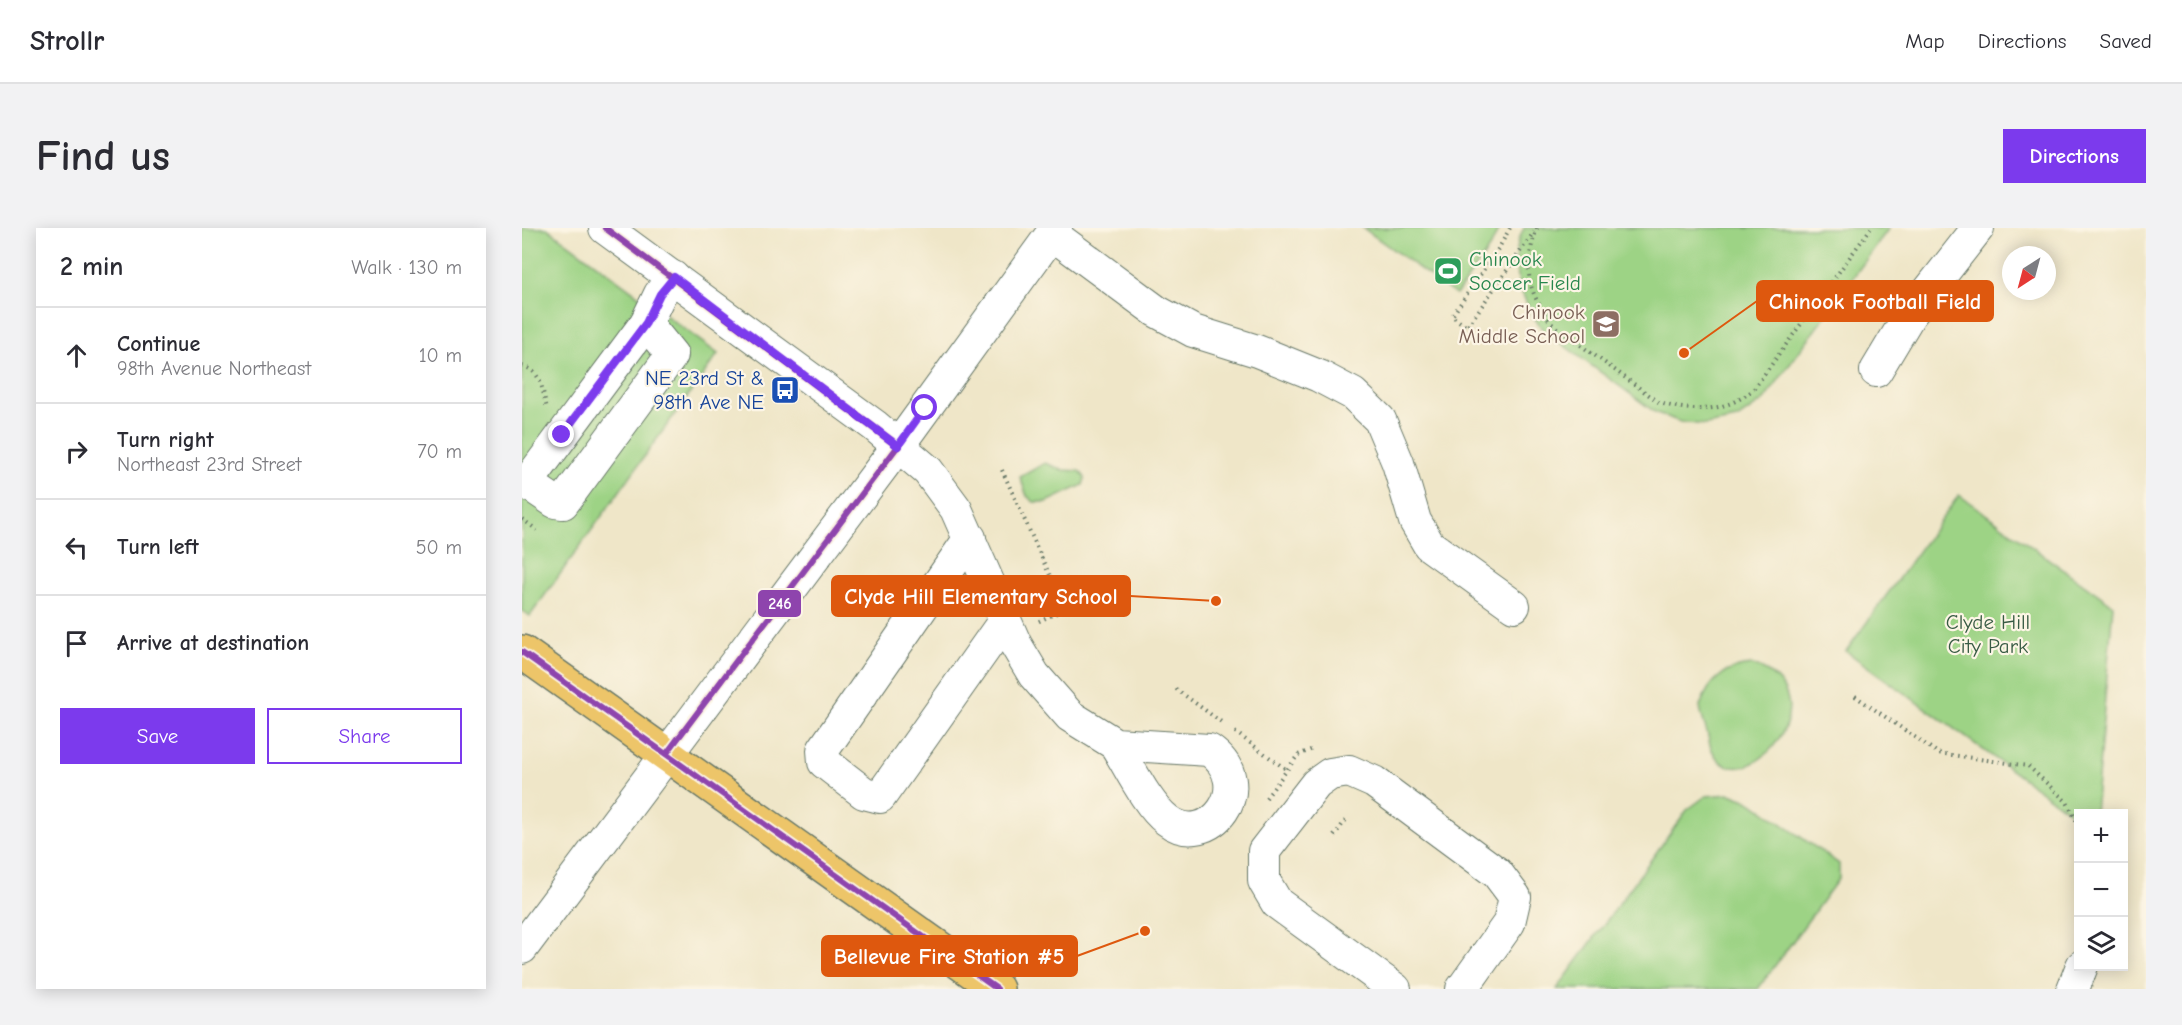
<!DOCTYPE html>
<meta charset="utf-8">
<style>
body{margin:0;font-family:"Comic Neue",sans-serif;background:#f2f2f3;color:#2b2b33}
.controls{position:absolute;right:18px;bottom:18px;display:grid;overflow:hidden;border-radius:0px;box-shadow:0 3px 15px #0003}
.controls button{width:54px;height:54px;display:grid;place-items:center;padding:0;border:0;border-bottom:2px solid #e1e1e2;background:#fff;color:#2b2b33;font:30px sans-serif}
.compass{position:absolute;left:1480px;top:18px;width:54px;height:54px;border-radius:50%;background:#fff;box-shadow:0 3px 15px #0003;rotate:216deg}
.stop{position:absolute;width:18px;height:18px;margin:-14px;border:4px solid #7c3aed;border-radius:50%;background:#fff}
.stop.end{background:#7c3aed;border-color:#fff;box-shadow:0 2px 6px #0008}
.list{margin:0;padding:0;list-style:none}
h2{display:flex;justify-content:space-between;align-items:center;height:78px;margin:0;padding:0 24px;font-size:26px}
h2 small{font-size:20px;font-weight:400;color:#7c7c81}
.list li{display:grid;grid-template-columns:39px 1fr auto;gap:18px;align-items:center;box-sizing:border-box;height:96px;padding:0 24px;border-top:2px solid #e1e1e2}
.list b{display:block;font-size:22px;white-space:nowrap}
.list p{margin:0;font-size:20px;white-space:nowrap;color:#7c7c81}
.list em{font-size:20px;font-style:normal;color:#7c7c81}
.actions{display:flex;gap:12px;padding:18px 24px}
.actions a{flex:1;padding:14px 0;border:2px solid #7c3aed;border-radius:0px;text-align:center;font-size:21px;color:#7c3aed}
.actions .main{background:#7c3aed;color:#fff}
.icon{flex:none;width:33px;height:33px;fill:none;stroke:currentColor;stroke-width:2;stroke-linecap:round;stroke-linejoin:round}
.map{position:relative;flex:none;width:1624px;height:761px;overflow:hidden;border-radius:0px}
header{display:flex;align-items:center;gap:36px;box-sizing:border-box;height:84px;padding:0 30px;background:#fff;border-bottom:2px solid #e1e1e2}
header strong{font-size:28px}
nav{display:flex;gap:33px;margin-inline-start:auto;font-size:21px}
.intro{display:flex;align-items:center;justify-content:space-between;box-sizing:border-box;height:144px;padding:0 36px}
h1{margin:0;font-size:42px}
.button{padding:15px 27px;border-radius:0px;background:#7c3aed;color:#fff;font-size:21px;font-weight:700}
main{display:flex;gap:36px;padding:0 36px}
aside{flex:1;background:#fff;border-radius:0px;box-shadow:0 3px 15px #0003}
.map>svg:first-child{display:block}
.green{fill:#9dd385;stroke:#5e885c;stroke-width:1.5}
.lines{fill:none;stroke-linecap:round;stroke-linejoin:round}
.minor-casing{stroke:#687868;stroke-width:34}
.major-casing{stroke:#687868;stroke-width:36}
.path{stroke:#687868;stroke-width:4;stroke-dasharray:1.5 4.5;stroke-linecap:butt}
.minor{stroke:#fff;stroke-width:32}
.major{stroke:#edc569;stroke-width:33}
.bus-1-casing{stroke:#fcf5e5;stroke-width:10}
.bus-1{stroke:#8e44ad;stroke-width:6}
.route{stroke:#7c3aed;stroke-width:8}
.labels{text-anchor:middle;stroke-width:4.5;stroke-linejoin:round;paint-order:stroke}
.leisure-label{font-size:21px;fill:#27864d;stroke:#fcf5e5;text-anchor:start}
.education-label{font-size:21px;fill:#785e54;stroke:#fcf5e5;text-anchor:end}
.transit-label{font-size:21px;fill:#164399;stroke:#fcf5e5;text-anchor:end}
.park-label{font-size:21px;fill:#385b44;stroke:#fcf5e5}
.leader{fill:none;stroke:#de580e;stroke-width:2}
.callout-dot{fill:#de580e;stroke:#fcf5e5;stroke-width:2}
.callout{fill:#de580e;stroke:#de580e;stroke-width:2}
.callout-label{font-size:22px;text-anchor:middle;font-weight:bold;fill:#fff}
.line-badge{stroke:#fcf5e5;stroke-width:2}
.badge-label{font-size:16px;text-anchor:middle;font-weight:bold;fill:#fff}
</style>
<header>
<strong>Strollr</strong>
<nav><a>Map</a><a>Directions</a><a>Saved</a></nav>
</header>
<div class="intro"><h1>Find us</h1><a class="button">Directions</a></div>
<main>
<aside>
<h2>2 min<small>Walk · 130 m</small></h2>
<ul class="list">
<li><svg class="icon" aria-label="ahead" viewBox="0 0 24 24"><path d="M12 20V5M6 11l6-6 6 6"/></svg><div><b>Continue</b><p>98th Avenue Northeast</p></div><em>10 m</em></li>
<li><svg class="icon" aria-label="right" viewBox="0 0 24 24"><path d="M7 20v-9h11M14 6l5 5-5 5"/></svg><div><b>Turn right</b><p>Northeast 23rd Street</p></div><em>70 m</em></li>
<li><svg class="icon" aria-label="left" viewBox="0 0 24 24"><path d="M17 20v-9H6M10 6l-5 5 5 5"/></svg><div><b>Turn left</b></div><em>50 m</em></li>
<li><svg class="icon" aria-label="arrive" viewBox="0 0 24 24"><path d="M6 21V4h12l-3 4 3 4H6"/></svg><div><b>Arrive at destination</b></div></li>
</ul>
<div class="actions"><a class="main">Save</a><a>Share</a></div>
</aside>
<div class="map">
<svg width="1624" height="761" viewBox="0 0 1624 761">
<rect width="100%" height="100%" fill="#fcf5e5"/>
<filter id="ink" filterUnits="userSpaceOnUse"><feTurbulence type="fractalNoise" baseFrequency=".0167" numOctaves="2"/><feDisplacementMap in="SourceGraphic" scale="12" xChannelSelector="R" yChannelSelector="G"/><feConvolveMatrix kernelMatrix="1 2 1 2 8 2 1 2 1" color-interpolation-filters="sRGB"/></filter>
<filter id="wash" filterUnits="userSpaceOnUse"><feTurbulence type="fractalNoise" baseFrequency=".008" numOctaves="4" result="noise"/><feDisplacementMap in="SourceGraphic" scale="24" xChannelSelector="R" yChannelSelector="G"/><feGaussianBlur stdDeviation="1.35" result="paint"/><feColorMatrix in="noise" values="0 0 0 0 0 0 0 0 0 0 0 0 0 0 0 0 0 1.4 0 .05"/><feComposite in="paint" operator="in"/></filter>
<g filter="url(#wash)">
<rect width="100%" height="100%" fill="#efe6c8"/>
<!-- green -->
<g class="green">
<polygon points="0,0 25,0 196,126 8,388 0,382"/>
<polygon points="841,0 977,0 969,18 934,67"/>
<path d="M 1002,0 L 1367,0 L 1242,172 L 1215,191 L 1184,197 L 1158,194 L 1133,184 L 1021,102 C 1000,75 984,33 1002,0 Z"/>
<polygon points="523,235 541,242 558,243 563,250 561,257 525,274 512,274 505,268 498,249"/>
<polygon points="1437,267 1591,377 1573,585 1556,586 1556,590 1324,423"/>
<path d="M 1231,437 C 1320,470 1218,582 1190,522 C 1187,517 1187,510 1185,504 C 1182,495 1179,487 1178,478 C 1187,452 1205,438 1231,437 Z"/>
<polygon points="1208,566 1229,574 1317,636 1317,650 1236,761 1035,761 1165,582 1184,568"/>
</g>
</g>
<g filter="url(#ink)">
<g class="lines">
<!-- minor casing -->
<g class="minor-casing">
<g id="minor">
<path d="M 83,0 L 353,198 L 406,243 L 434,281 L 494,417 L 512,447 L 548,488 L 593,516 L 687,522 C 738,557 687,624 645,592 C 625,577 607,538 593,516"/>
<polyline points="530,6 634,83 671,103 735,123 797,148 831,166 858,192 876,235 893,293 907,317 992,378"/>
<polyline points="1354,143 1387,88 1456,0"/>
<polyline points="5,255 33,274 41,275 150,127 124,95"/>
<polyline points="0,256 5,255 124,95 138,66 151,49"/>
<polyline points="448,310 301,522 302,534 342,565 358,569 483,392"/>
<polyline points="0,720 376,218 534,0"/>
<polyline points="873,761 755,675 742,653 742,623 794,556 808,546 827,543 852,554 975,645 993,669 987,695 940,761"/>
<polyline points="1551,761 1560,738"/>
</g>
</g>
<!-- major casing -->
<g class="major-casing">
<polyline id="major" points="0,424 475,761"/>
</g>
<!-- path -->
<g class="path">
<polyline points="988,0 978,18 930,88 945,99 1012,4"/>
<path d="M 1015,0 C 1001,41 1004,62 1031,97 L 1138,175 C 1171,185 1204,184 1231,162 L 1349,0"/>
<path d="M 0,138 C 21,143 20,164 25,180"/>
<polyline points="480,242 543,381 513,395"/>
<polyline points="0,291 15,302"/>
<polyline points="654,461 702,496"/>
<polyline points="1333,468 1416,525 1506,538 1545,574 1556,596"/>
<polyline points="713,504 765,542"/>
<polyline points="744,570 776,527 791,521"/>
<polyline points="812,608 826,589"/>
</g>
<!-- minor -->
<use href="#minor" class="minor"/>
<!-- major -->
<use href="#major" class="major"/>
<!-- bus-1 casing -->
<g class="bus-1-casing">
<g id="bus-1">
<polyline points="83,0 376,218 145,525"/>
<polyline points="0,424 475,761"/>
</g>
</g>
<!-- bus-1 -->
<use href="#bus-1" class="bus-1"/>
</g>
</g>
<g class="lines" filter="url(#ink)">
<!-- route -->
<polyline class="route" points="40,207 124,95 138,66 152,49 376,218 403,180"/>
</g>
<!-- icons -->
<defs>
<g id="stadium-square" transform="scale(1.5)"><rect x="-9" y="-9" width="18" height="18" rx="4" fill="#2e9e5b" stroke="#fcf5e5"/><path d="M0-5a6.5 5 0 1 0 0 10a6.5 5 0 1 0 0-10ZM-3.5-1.8h7v3.6h-7Z" fill="#fff"/></g>
<g id="school-square" transform="scale(1.5)"><rect x="-9" y="-9" width="18" height="18" rx="4" fill="#8d6e63" stroke="#fcf5e5"/><path d="M0-5L7-2L0 1L-7-2ZM-4 1L0 2.5L4 1V4Q0 6-4 4Z" fill="#fff"/></g>
<g id="bus-square" transform="scale(1.5)"><rect x="-9" y="-9" width="18" height="18" rx="4" fill="#1a4fb4" stroke="#fcf5e5"/><path d="M-5-6H5V4H4V6H2V4H-2V6H-4V4H-5ZM-3.5-4V0h7V-4ZM-3.5 1.2v1.5H-2V1.2ZM2 1.2v1.5H3.5V1.2Z" fill="#fff"/></g>
</defs>
<g fill-rule="evenodd">
<use href="#stadium-square" x="926" y="43"/>
<use href="#school-square" x="1084" y="96"/>
<use href="#bus-square" x="263" y="162"/>
</g>
<g class="labels">
<!-- leisure labels -->
<g class="leisure-label">
<text x="947" y="38">Chinook<tspan x="947" dy="24">Soccer Field</tspan></text>
</g>
<!-- education labels -->
<g class="education-label">
<text x="1063" y="91">Chinook<tspan x="1063" dy="24">Middle School</tspan></text>
</g>
<!-- transit labels -->
<g class="transit-label">
<text x="242" y="157">NE 23rd St &amp;<tspan x="242" dy="24">98th Ave NE</tspan></text>
</g>
<!-- park labels -->
<g class="park-label">
<text x="1466" y="401">Clyde Hill<tspan x="1466" dy="24">City Park</tspan></text>
</g>
</g>
<!-- callouts -->
<path class="leader" d="M1162 125L1235 73M694 373L608 368M623 703L555 728"/>
<g class="callout-dot">
<circle cx="1162" cy="125" r="6"/>
<circle cx="694" cy="373" r="6"/>
<circle cx="623" cy="703" r="6"/>
</g>
<g class="callout">
<rect x="1235" y="53" width="236" height="40" rx="6"/>
<rect x="310" y="348" width="298" height="40" rx="6"/>
<rect x="300" y="708" width="255" height="40" rx="6"/>
</g>
<g class="callout-label">
<text x="1353" y="81">Chinook Football Field</text>
<text x="459" y="376">Clyde Hill Elementary School</text>
<text x="427" y="736">Bellevue Fire Station #5</text>
</g>
<rect class="line-badge" x="235" y="361" width="45" height="29" rx="6" fill="#8e44ad"/>
<g class="badge-label">
<text x="258" y="381">246</text>
</g>
</svg>
<div class="controls">
<button>+</button>
<button>−</button>
<button><svg class="icon" aria-label="layers" viewBox="0 0 24 24"><path d="M12 4l9 5-9 5-9-5zM3 14l9 5 9-5"/></svg></button>
</div>
<svg class="compass" viewBox="-18 -18 36 36"><path d="M0-13l5 13h-10z" fill="#e53935"/><path d="M0 13l5-13h-10z" fill="#7c7c81"/></svg>
<div class="stop" style="left:403px;top:180px"></div>
<div class="stop end" style="left:40px;top:207px"></div>
</div>
</main>
